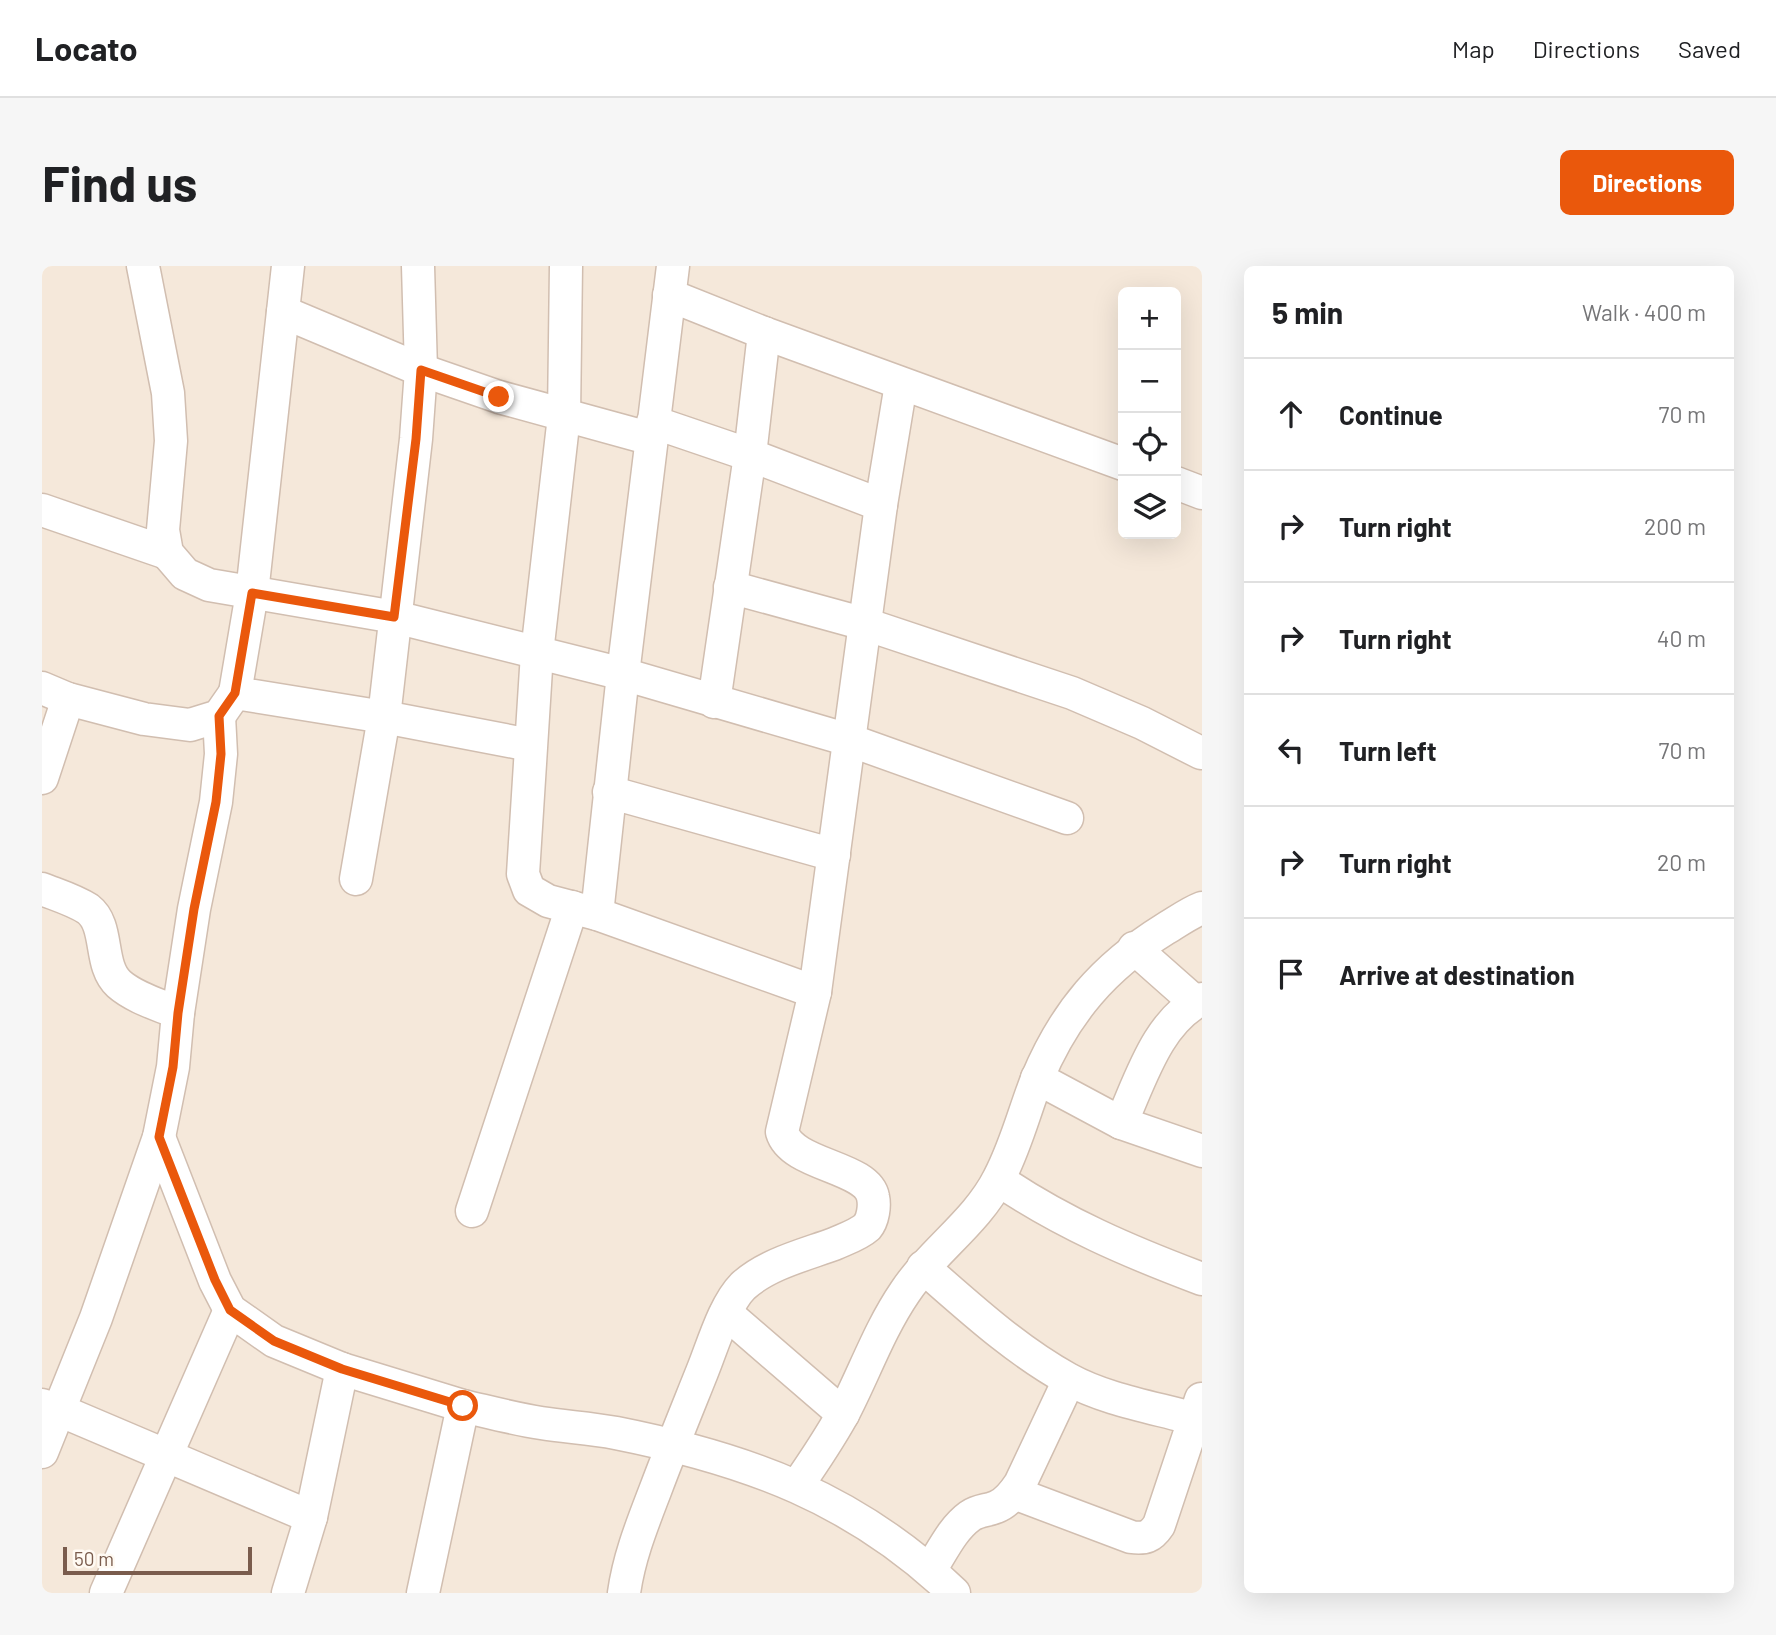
<!DOCTYPE html>
<meta charset="utf-8">
<style>
body{margin:0;font-family:Barlow,sans-serif;background:#f6f6f6;color:#202124}
.controls{position:absolute;right:21px;top:21px;display:grid;overflow:hidden;border-radius:10px;box-shadow:0 7px 28px #0002}
.controls button{width:63px;height:63px;display:grid;place-items:center;padding:0;border:0;border-bottom:2px solid #e0e0e0;background:#fff;color:#202124;font:35px sans-serif}
.scale{position:absolute;left:21px;bottom:18px;width:189px;box-sizing:border-box;padding-left:7px;border:4px solid #7a5c4d;border-top:0;font-size:19px;line-height:24px;white-space:nowrap;color:#7a5c4d;-webkit-text-stroke:5px #fffaf3;paint-order:stroke}
.stop{position:absolute;width:21px;height:21px;margin:-16px;border:5px solid #ea580c;border-radius:50%;background:#fff}
.stop.end{background:#ea580c;border-color:#fff;box-shadow:0 2px 7px #0008}
.list{margin:0;padding:0;list-style:none}
h2{display:flex;justify-content:space-between;align-items:center;height:91px;margin:0;padding:0 28px;font-size:30px}
h2 small{font-size:23px;font-weight:400;color:#757577}
.list li{display:grid;grid-template-columns:46px 1fr auto;gap:21px;align-items:center;box-sizing:border-box;height:112px;padding:0 28px;border-top:2px solid #e0e0e0}
.list b{display:block;font-size:26px;white-space:nowrap}
.list em{font-size:23px;font-style:normal;color:#757577}
.icon{flex:none;width:38px;height:38px;fill:none;stroke:currentColor;stroke-width:2;stroke-linecap:round;stroke-linejoin:round}
.map{position:relative;flex:none;width:1160px;height:1327px;overflow:hidden;border-radius:10px}
header{display:flex;align-items:center;gap:42px;box-sizing:border-box;height:98px;padding:0 35px;background:#fff;border-bottom:2px solid #e0e0e0}
header strong{font-size:33px}
nav{display:flex;gap:38px;margin-inline-start:auto;font-size:24px}
.intro{display:flex;align-items:center;justify-content:space-between;box-sizing:border-box;height:168px;padding:0 42px}
h1{margin:0;font-size:49px}
.button{padding:18px 32px;border-radius:10px;background:#ea580c;color:#fff;font-size:24px;font-weight:700}
main{display:flex;gap:42px;padding:0 42px}
aside{flex:1;background:#fff;border-radius:10px;box-shadow:0 7px 28px #0002}
.map>svg:first-child{display:block}
.residential{fill:#f5e8da;fill-rule:evenodd}
.lines{fill:none;stroke-linecap:round;stroke-linejoin:round}
.minor-casing{stroke:#d1beb0;stroke-width:35}
.minor{stroke:#fff;stroke-width:32}
.route{stroke:#ea580c;stroke-width:9}
</style>
<header>
<strong>Locato</strong>
<nav><a>Map</a><a>Directions</a><a>Saved</a></nav>
</header>
<div class="intro"><h1>Find us</h1><a class="button">Directions</a></div>
<main>
<div class="map">
<svg width="1160" height="1327" viewBox="0 0 1160 1327">
<rect width="100%" height="100%" fill="#fdf6ec"/>
<!-- residential -->
<path class="residential" d="M 0,0 L 1160,0 L 1160,1327 L 0,1327 ZM 1081,26 L 1134,26 L 1134,268 L 1081,268 Z"/>
<g class="lines">
<!-- minor casing -->
<g class="minor-casing">
<g id="minor">
<polyline points="101,0 126,127 129,175 121,264 125,287 143,308 167,319 353,351 581,408 807,474 1025,552"/>
<polyline points="524,0 522,150 495,387 481,608 487,624 506,635 555,648 773,726"/>
<polyline points="627,29 722,67 1081,198"/>
<polyline points="241,46 379,104 457,131 610,173"/>
<polyline points="611,156 708,189 839,239"/>
<polyline points="1134,217 1160,227"/>
<polyline points="0,244 125,287"/>
<polyline points="688,321 823,358 1030,427 1100,457 1159,487"/>
<polyline points="0,422 26,433 102,453 148,459 177,450 193,427 342,451 488,479"/>
<polyline points="193,427 210,327 246,0"/>
<polyline points="672,436 708,189 722,67"/>
<polyline points="0,512 26,433"/>
<polyline points="567,526 792,589"/>
<polyline points="314,613 342,451 374,173 379,104 376,0"/>
<path d="M 0,623 C 15,629 32,634 46,643 C 68,660 56,699 77,718 C 93,732 118,739 136,747"/>
<polyline points="555,648 581,408 631,0"/>
<polyline points="1092,682 1153,736"/>
<polyline points="995,812 1079,857 1160,885"/>
<path d="M 1079,857 C 1099,813 1115,756 1160,733"/>
<polyline points="117,871 173,1015 188,1044 232,1075 300,1103 421,1140"/>
<path d="M 957,914 C 1020,957 1088,986 1160,1013"/>
<polyline points="430,945 530,641"/>
<path d="M 881,1001 C 927,1041 972,1083 1026,1113 C 1066,1135 1116,1142 1160,1155"/>
<polyline points="684,1047 801,1148"/>
<polyline points="0,1139 17,1144 269,1251"/>
<polyline points="0,1186 54,1052 117,871 131,801 136,747 152,643 174,536 179,488 177,450"/>
<path d="M 755,1220 C 771,1197 787,1173 801,1148 C 822,1108 837,1064 863,1026 C 890,985 935,956 957,912 C 974,880 982,846 995,813 C 1023,746 1062,701 1123,663 C 1135,656 1147,647 1160,642"/>
<path d="M 972,1227 L 1089,1271 C 1103,1273 1109,1271 1117,1259 L 1159,1133"/>
<path d="M 888,1304 C 900,1286 910,1263 928,1250 C 937,1244 944,1245 954,1241 C 965,1237 972,1227 978,1218 L 1027,1114"/>
<polyline points="64,1327 188,1044"/>
<polyline points="246,1327 269,1251 300,1103"/>
<path d="M 381,1327 L 421,1140 C 447,1146 473,1153 499,1157 C 524,1161 549,1162 574,1167 C 705,1193 813,1232 912,1327"/>
<path d="M 582,1327 C 587,1291 600,1259 613,1225 C 628,1185 644,1146 660,1106 C 670,1082 682,1039 701,1020 C 725,998 762,989 792,978 C 803,973 816,969 825,961 C 831,954 833,940 831,931 C 825,900 750,900 740,866 L 773,726 L 839,239 L 859,118"/>
</g>
</g>
<!-- minor -->
<use href="#minor" class="minor"/>
</g>
<g class="lines">
<!-- route -->
<polyline class="route" points="421,1140 300,1103 232,1075 188,1044 173,1014 117,871 131,801 136,747 152,643 174,536 179,488 177,450 193,427 210,327 352,351 374,173 379,104 457,131"/>
</g>
</svg>
<div class="controls">
<button>+</button>
<button>−</button>
<button><svg class="icon" aria-label="locate" viewBox="0 0 24 24"><circle cx="12" cy="12" r="6"/><path d="M12 2v4M12 18v4M2 12h4M18 12h4"/></svg></button>
<button><svg class="icon" aria-label="layers" viewBox="0 0 24 24"><path d="M12 4l9 5-9 5-9-5zM3 14l9 5 9-5"/></svg></button>
</div>
<div class="scale">50 m</div>
<div class="stop" style="left:421px;top:1140px"></div>
<div class="stop end" style="left:457px;top:131px"></div>
</div>
<aside>
<h2>5 min<small>Walk · 400 m</small></h2>
<ul class="list">
<li><svg class="icon" aria-label="ahead" viewBox="0 0 24 24"><path d="M12 20V5M6 11l6-6 6 6"/></svg><div><b>Continue</b></div><em>70 m</em></li>
<li><svg class="icon" aria-label="right" viewBox="0 0 24 24"><path d="M7 20v-9h11M14 6l5 5-5 5"/></svg><div><b>Turn right</b></div><em>200 m</em></li>
<li><svg class="icon" aria-label="right" viewBox="0 0 24 24"><path d="M7 20v-9h11M14 6l5 5-5 5"/></svg><div><b>Turn right</b></div><em>40 m</em></li>
<li><svg class="icon" aria-label="left" viewBox="0 0 24 24"><path d="M17 20v-9H6M10 6l-5 5 5 5"/></svg><div><b>Turn left</b></div><em>70 m</em></li>
<li><svg class="icon" aria-label="right" viewBox="0 0 24 24"><path d="M7 20v-9h11M14 6l5 5-5 5"/></svg><div><b>Turn right</b></div><em>20 m</em></li>
<li><svg class="icon" aria-label="arrive" viewBox="0 0 24 24"><path d="M6 21V4h12l-3 4 3 4H6"/></svg><div><b>Arrive at destination</b></div></li>
</ul>
</aside>
</main>
